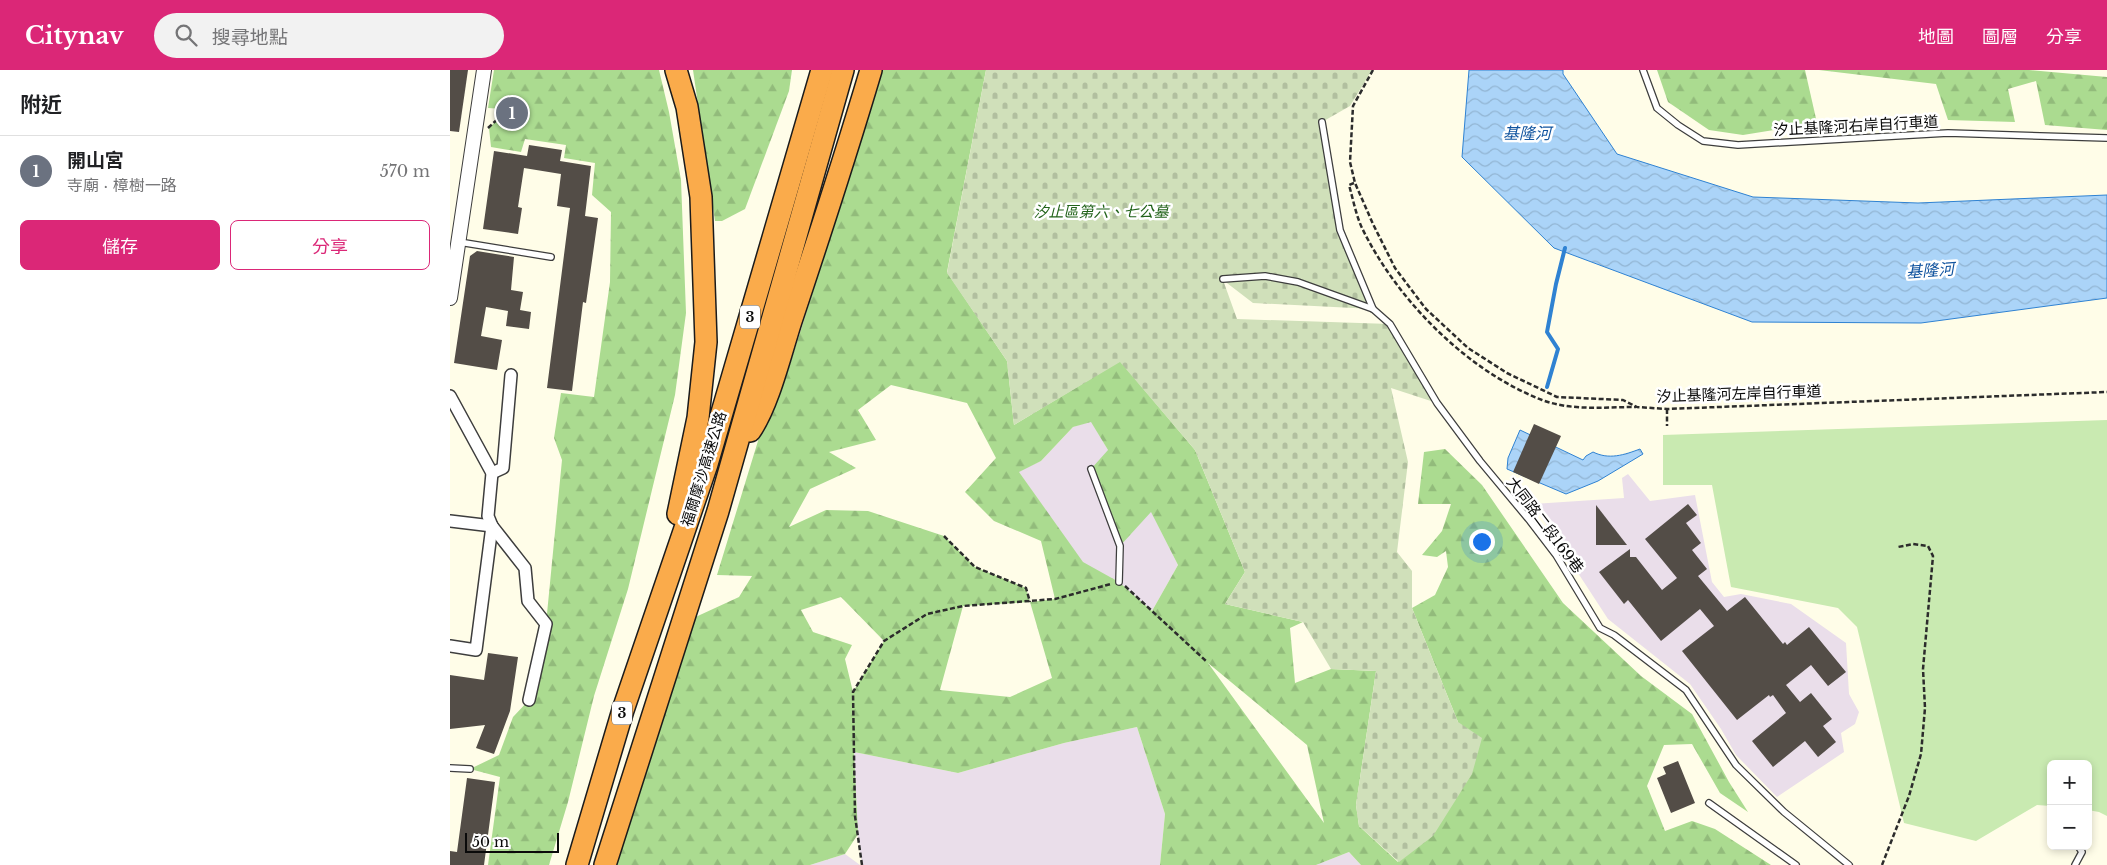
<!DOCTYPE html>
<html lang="zh-TW">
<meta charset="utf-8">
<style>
body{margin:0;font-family:"Libre Baskerville","Noto Sans TC",serif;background:#f2f2f2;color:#202124}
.controls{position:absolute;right:15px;bottom:15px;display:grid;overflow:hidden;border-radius:8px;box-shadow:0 2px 8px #0003}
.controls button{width:45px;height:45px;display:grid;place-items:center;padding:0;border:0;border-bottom:1px solid #e0e0e0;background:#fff;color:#202124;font:25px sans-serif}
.scale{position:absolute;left:15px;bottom:12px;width:94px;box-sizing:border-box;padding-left:5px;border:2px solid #0a0a0a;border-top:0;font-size:14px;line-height:18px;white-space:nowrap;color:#0a0a0a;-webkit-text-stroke:4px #fff;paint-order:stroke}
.you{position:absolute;left:1031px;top:471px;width:18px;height:18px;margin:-12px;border:4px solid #fff;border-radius:50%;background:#1a73e8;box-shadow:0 0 0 8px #1a73e833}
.badge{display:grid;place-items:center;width:32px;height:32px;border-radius:50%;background:#db2777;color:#fff;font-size:16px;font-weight:700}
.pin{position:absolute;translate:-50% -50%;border:2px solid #fff;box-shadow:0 1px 5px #0006}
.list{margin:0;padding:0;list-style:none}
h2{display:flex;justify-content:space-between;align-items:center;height:65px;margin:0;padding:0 20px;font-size:21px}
h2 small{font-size:16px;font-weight:400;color:#757577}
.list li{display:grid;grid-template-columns:32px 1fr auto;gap:15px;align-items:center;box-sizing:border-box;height:70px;padding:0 20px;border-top:1px solid #e0e0e0}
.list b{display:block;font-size:19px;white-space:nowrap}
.list p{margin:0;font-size:16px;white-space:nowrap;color:#757577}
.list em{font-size:16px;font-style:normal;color:#757577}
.actions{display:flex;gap:10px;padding:15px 20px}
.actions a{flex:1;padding:11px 0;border:1px solid #db2777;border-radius:8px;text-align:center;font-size:18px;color:#db2777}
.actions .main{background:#db2777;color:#fff}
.icon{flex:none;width:28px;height:28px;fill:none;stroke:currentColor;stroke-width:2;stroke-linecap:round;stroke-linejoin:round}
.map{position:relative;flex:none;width:1657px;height:795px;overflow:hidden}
header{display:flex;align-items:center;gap:30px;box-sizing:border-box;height:70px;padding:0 25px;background:#db2777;color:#fff}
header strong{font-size:24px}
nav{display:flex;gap:28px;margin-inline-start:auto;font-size:18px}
.search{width:350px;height:45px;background:#f2f2f2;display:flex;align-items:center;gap:12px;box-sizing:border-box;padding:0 18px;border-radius:28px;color:#757577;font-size:19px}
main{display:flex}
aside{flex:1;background:#fff}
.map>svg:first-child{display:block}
.industrial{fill:#eadeea}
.grass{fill:#c9eab1}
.forest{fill:url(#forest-firs);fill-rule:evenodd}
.cemetery{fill:url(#cemetery-stones)}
.water{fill:url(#water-waves);stroke:#2f82d2}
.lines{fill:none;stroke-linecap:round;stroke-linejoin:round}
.stream{stroke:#2f82d2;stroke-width:4}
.building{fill:#534d47}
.service-casing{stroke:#3d3d3d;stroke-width:8}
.minor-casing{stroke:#3d3d3d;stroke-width:14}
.tertiary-casing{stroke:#3d3d3d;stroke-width:16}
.motorway-casing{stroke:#1b1b1b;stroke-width:24}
.path{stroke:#2c2c2c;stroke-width:2.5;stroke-dasharray:5 2.5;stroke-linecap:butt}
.service{stroke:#fff;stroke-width:5.5}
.minor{stroke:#fff;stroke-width:11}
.tertiary{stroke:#fff;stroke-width:14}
.motorway{stroke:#faab4b;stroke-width:21}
.labels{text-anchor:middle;stroke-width:5;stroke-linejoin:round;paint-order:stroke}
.shield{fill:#fff;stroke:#545454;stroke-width:1}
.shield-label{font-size:14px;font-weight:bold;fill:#0a0a0a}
.street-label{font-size:15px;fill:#0a0a0a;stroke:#fff}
.park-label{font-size:15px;font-style:italic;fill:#22631a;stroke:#fff}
.water-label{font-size:16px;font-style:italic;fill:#11549f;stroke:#fff}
</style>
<header>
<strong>Citynav</strong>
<div class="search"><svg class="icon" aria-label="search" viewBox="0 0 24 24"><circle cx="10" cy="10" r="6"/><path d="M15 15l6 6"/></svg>搜尋地點</div>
<nav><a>地圖</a><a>圖層</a><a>分享</a></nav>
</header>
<main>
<aside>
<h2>附近<small></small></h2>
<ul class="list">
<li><span class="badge" style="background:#6b7280">1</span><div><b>開山宮</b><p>寺廟 · 樟樹一路</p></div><em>570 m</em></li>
</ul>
<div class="actions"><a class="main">儲存</a><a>分享</a></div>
</aside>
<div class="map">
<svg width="1657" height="795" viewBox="0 0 1657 795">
<defs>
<pattern id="forest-firs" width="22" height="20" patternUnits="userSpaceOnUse" patternTransform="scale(1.25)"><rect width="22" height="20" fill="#abdb90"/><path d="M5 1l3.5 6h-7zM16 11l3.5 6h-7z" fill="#92bb7b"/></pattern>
<pattern id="cemetery-stones" width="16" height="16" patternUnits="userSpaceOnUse" patternTransform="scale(1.25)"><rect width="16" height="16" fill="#d0e0ba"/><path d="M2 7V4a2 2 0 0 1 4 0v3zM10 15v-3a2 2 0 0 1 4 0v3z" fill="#b1bf9f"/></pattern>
<pattern id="water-waves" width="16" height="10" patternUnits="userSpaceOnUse" patternTransform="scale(1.25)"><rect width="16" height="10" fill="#abd4f8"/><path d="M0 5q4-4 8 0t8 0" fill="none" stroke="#92b5d3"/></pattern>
</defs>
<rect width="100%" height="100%" fill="#fffde8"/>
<!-- industrial -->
<g class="industrial">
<polygon points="641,351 658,380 670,476 701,441 728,495 702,541 669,512 633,493 568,401 591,391 623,357"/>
<polygon points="1178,404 1200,431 1245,425 1262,512 1274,527 1291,524 1341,534 1396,573 1399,624 1409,642 1405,654 1391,663 1394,682 1327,727 1286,685 1271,659 1240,614 1158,549 1083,434 1174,428 1172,408"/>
<polygon points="687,657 715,744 710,795 412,795 405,746 404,682 508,703 614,673"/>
<polygon points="899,782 911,795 866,795"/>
<polygon points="395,784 410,795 360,795"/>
</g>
<!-- grass -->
<polygon class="grass" points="1657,350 1657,746 1649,742 1638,740 1638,694 1601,694 1601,736 1587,735 1526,771 1454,753 1407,557 1388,538 1281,517 1262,415 1213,415 1213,365"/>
<!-- forest -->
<g class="forest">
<polygon points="44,0 209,0 219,42 231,110 236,243 225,325 178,519 144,626 118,732 99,795 38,795 50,707 20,699 49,685 63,647 79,630 96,554 112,390 104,368 111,323 144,327 160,212 161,142 142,125 145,93 114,88 116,75 75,69 71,82 41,77 39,58 51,46 69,50 72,33 55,30 53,39 38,38"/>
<polygon points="243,0 342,0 339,21 295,139 272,151 265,151"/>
<path d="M 433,0 L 536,0 L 497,202 L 557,291 L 564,355 L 670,291 L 745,380 L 795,502 L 775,534 L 853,552 L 840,558 L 845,613 L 881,599 L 926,601 L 906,735 L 909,756 L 948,792 L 1008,652 L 962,538 L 985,525 L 998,497 L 996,481 L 987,487 L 972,485 L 992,461 L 1001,434 L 968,434 L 974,382 L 995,379 L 1032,415 L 1113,533 L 1191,606 L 1242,644 L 1279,712 L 1298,742 L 1270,723 L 1242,674 L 1214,675 L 1197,716 L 1215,761 L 1242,751 L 1265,759 L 1321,795 L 911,795 L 899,782 L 866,795 L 710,795 L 715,744 L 687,657 L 614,673 L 508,703 L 404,682 L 408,764 L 395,784 L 360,795 L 158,795 L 226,556 L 289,527 L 302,506 L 267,505 L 319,335 L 336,307 ZM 441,315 L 517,333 L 546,388 L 515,422 L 544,451 L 591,471 L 605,529 L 580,532 L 576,518 L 525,497 L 494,466 L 418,441 L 376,440 L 339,457 L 360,419 L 406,398 L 379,382 L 426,370 L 408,340 ZM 641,352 L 658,380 L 641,399 L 670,476 L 701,442 L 728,495 L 702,541 L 669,512 L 633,492 L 569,402 L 591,391 L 623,357 ZM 391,527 L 434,571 L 403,622 L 395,589 L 402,575 L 363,562 L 351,540 ZM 580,532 L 602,608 L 560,627 L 490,620 L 513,536 ZM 758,593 L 857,675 L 874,753 Z"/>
<polygon points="1207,0 1355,0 1367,53 1293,65 1259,60 1218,32"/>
<polygon points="1369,0 1579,0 1657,7 1657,60 1595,55 1586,11 1558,19 1565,52 1498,50 1486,14"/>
</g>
<!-- cemetery -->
<polygon class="cemetery" points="536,0 922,0 900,36 872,52 890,160 923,239 803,233 773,210 787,249 940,254 987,333 941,318 958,392 947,482 962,501 962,538 1008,652 1032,668 1022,704 983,766 949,792 909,756 906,735 926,601 881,599 853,552 775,534 795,502 745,380 670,292 564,355 557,291 497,203"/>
<!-- water -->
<g class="water">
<polygon points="1019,0 1113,0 1113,4 1167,84 1303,127 1468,133 1657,125 1657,228 1471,253 1302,252 1104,178 1012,87"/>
<path d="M 1070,360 L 1133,390 L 1136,386 L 1143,382 C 1159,390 1174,385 1190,379 L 1193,384 L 1148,411 L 1116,424 L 1057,399 L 1058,388 Z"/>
</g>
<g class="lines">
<!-- stream -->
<polyline class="stream" points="1097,317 1108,279 1097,262 1106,214 1115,178"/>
</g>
<!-- building -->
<g class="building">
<polygon points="0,0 18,0 9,62 0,61"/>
<polygon points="54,30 72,33 69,50 51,46"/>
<polygon points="79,75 112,80 110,91 141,96 135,146 148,148 136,233 133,232 122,321 97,318 120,138 107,136 111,104 74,98 68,137 72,138 68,164 33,159 44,81 77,86"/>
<polygon points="27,181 64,187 61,220 73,222 70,240 81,242 79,259 56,256 58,241 36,237 31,266 52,270 47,300 4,293 20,186"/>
<polygon points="1084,354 1111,366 1089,414 1063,402"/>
<polygon points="1238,434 1247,445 1236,453 1251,473 1242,480 1257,499 1248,506 1277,541 1295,527 1333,574 1335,572 1337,575 1359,557 1396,602 1378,616 1361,595 1336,615 1350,632 1361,623 1382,649 1373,656 1386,672 1368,687 1355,671 1323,697 1302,671 1336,643 1323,625 1320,627 1319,625 1287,650 1232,581 1264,556 1250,539 1211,571 1178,530 1174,534 1149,502 1180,479 1180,487 1186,487 1212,520 1227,508 1195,469"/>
<polygon points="1146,435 1177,475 1146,475"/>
<polygon points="38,583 68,587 60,641 44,684 26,678 35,655 0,659 0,605 34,610"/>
<polygon points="1228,691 1245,733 1221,743 1207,708 1216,704 1213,697"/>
<polygon points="17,708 45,712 34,795 0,795 0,781 7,782"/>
</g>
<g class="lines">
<!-- service casing -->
<g class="service-casing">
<g id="service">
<polyline points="1193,0 1207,38 1228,55 1253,71 1288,75 1498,63 1657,68"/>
<polyline points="872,52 890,160 923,239"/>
<polyline points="9,172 101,187"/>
<polyline points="773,209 815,206 848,212 923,239 940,254 987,333 1030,391 1080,451 1106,485 1150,558 1164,565 1236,620 1286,695 1334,742 1399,795"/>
<polyline points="641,399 670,476 669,512"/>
<polyline points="0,698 20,699"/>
<polyline points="1259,733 1346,795"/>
<polyline points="1625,795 1632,782 1628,776"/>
</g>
</g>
<!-- minor casing -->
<g class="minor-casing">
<g id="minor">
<polyline points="0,326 42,403 38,446 42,456 75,498 78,531 96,554 79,630"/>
<polyline points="42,403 53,398 61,305"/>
<polyline points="0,451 42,456"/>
<polyline points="0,576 26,580 42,456"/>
</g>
</g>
<!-- tertiary casing -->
<g class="tertiary-casing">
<polyline id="tertiary" points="0,228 34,0"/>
</g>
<!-- motorway casing -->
<g class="motorway-casing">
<g id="motorway">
<polyline points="226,0 237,37 251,127 256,272 248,348 228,444"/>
<path d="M 300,361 C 318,336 331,282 341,251 C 369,167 396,84 421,0"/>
<polyline points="127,795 173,640 257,394 372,0"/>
<polyline points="155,795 268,441 393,0"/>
</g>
</g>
<!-- path -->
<g class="path">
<polyline points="923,0 903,36 900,92 905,113 923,154 945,198 976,239 1018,278 1057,303 1107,327 1173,330 1187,337 1217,339 1657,322"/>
<polyline points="38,58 51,46"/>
<path d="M 904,113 L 899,115 C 903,129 906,145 912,158 C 947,230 1017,301 1092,330 C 1121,341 1155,337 1186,337"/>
<polyline points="1217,339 1217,356"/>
<polyline points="494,466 525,497 576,518 580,532"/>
<polyline points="675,516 756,591"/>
<polyline points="412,795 405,746 403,622 434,571 477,544 513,536 605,529 661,514"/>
<polyline points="1432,795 1459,726 1471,684 1475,638 1473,599 1483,486 1478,476 1463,474 1448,477"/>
</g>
<!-- service -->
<use href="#service" class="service"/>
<!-- minor -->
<use href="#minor" class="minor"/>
<!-- tertiary -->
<use href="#tertiary" class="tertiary"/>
<!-- motorway -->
<use href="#motorway" class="motorway"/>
</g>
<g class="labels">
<!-- shield labels -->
<g class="shield">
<rect x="290" y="235.5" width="20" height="23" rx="4"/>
<rect x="162" y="631.5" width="20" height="23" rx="4"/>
</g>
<g class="shield-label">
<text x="300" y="252">3</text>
<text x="172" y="648">3</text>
</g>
<!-- street labels -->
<g class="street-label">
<text transform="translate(1406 56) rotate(-3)" y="5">汐止基隆河右岸自行車道</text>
<text transform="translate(1289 324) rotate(-2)" y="5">汐止基隆河左岸自行車道</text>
<text transform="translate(254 399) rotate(-73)" y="5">福爾摩沙高速公路</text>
<text transform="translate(1095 455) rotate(53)" y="5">大同路二段169巷</text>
</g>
<!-- park labels -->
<g class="park-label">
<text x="651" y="147">汐止區第六、七公墓</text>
</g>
<!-- water labels -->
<g class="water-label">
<text x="1077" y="69">基隆河</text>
<text transform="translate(1480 200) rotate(-4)" y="6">基隆河</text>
</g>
</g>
</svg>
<div class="controls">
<button>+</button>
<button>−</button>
</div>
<div class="scale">50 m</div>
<div class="you"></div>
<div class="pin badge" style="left:62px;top:43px;background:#6b7280">1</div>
</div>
</main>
